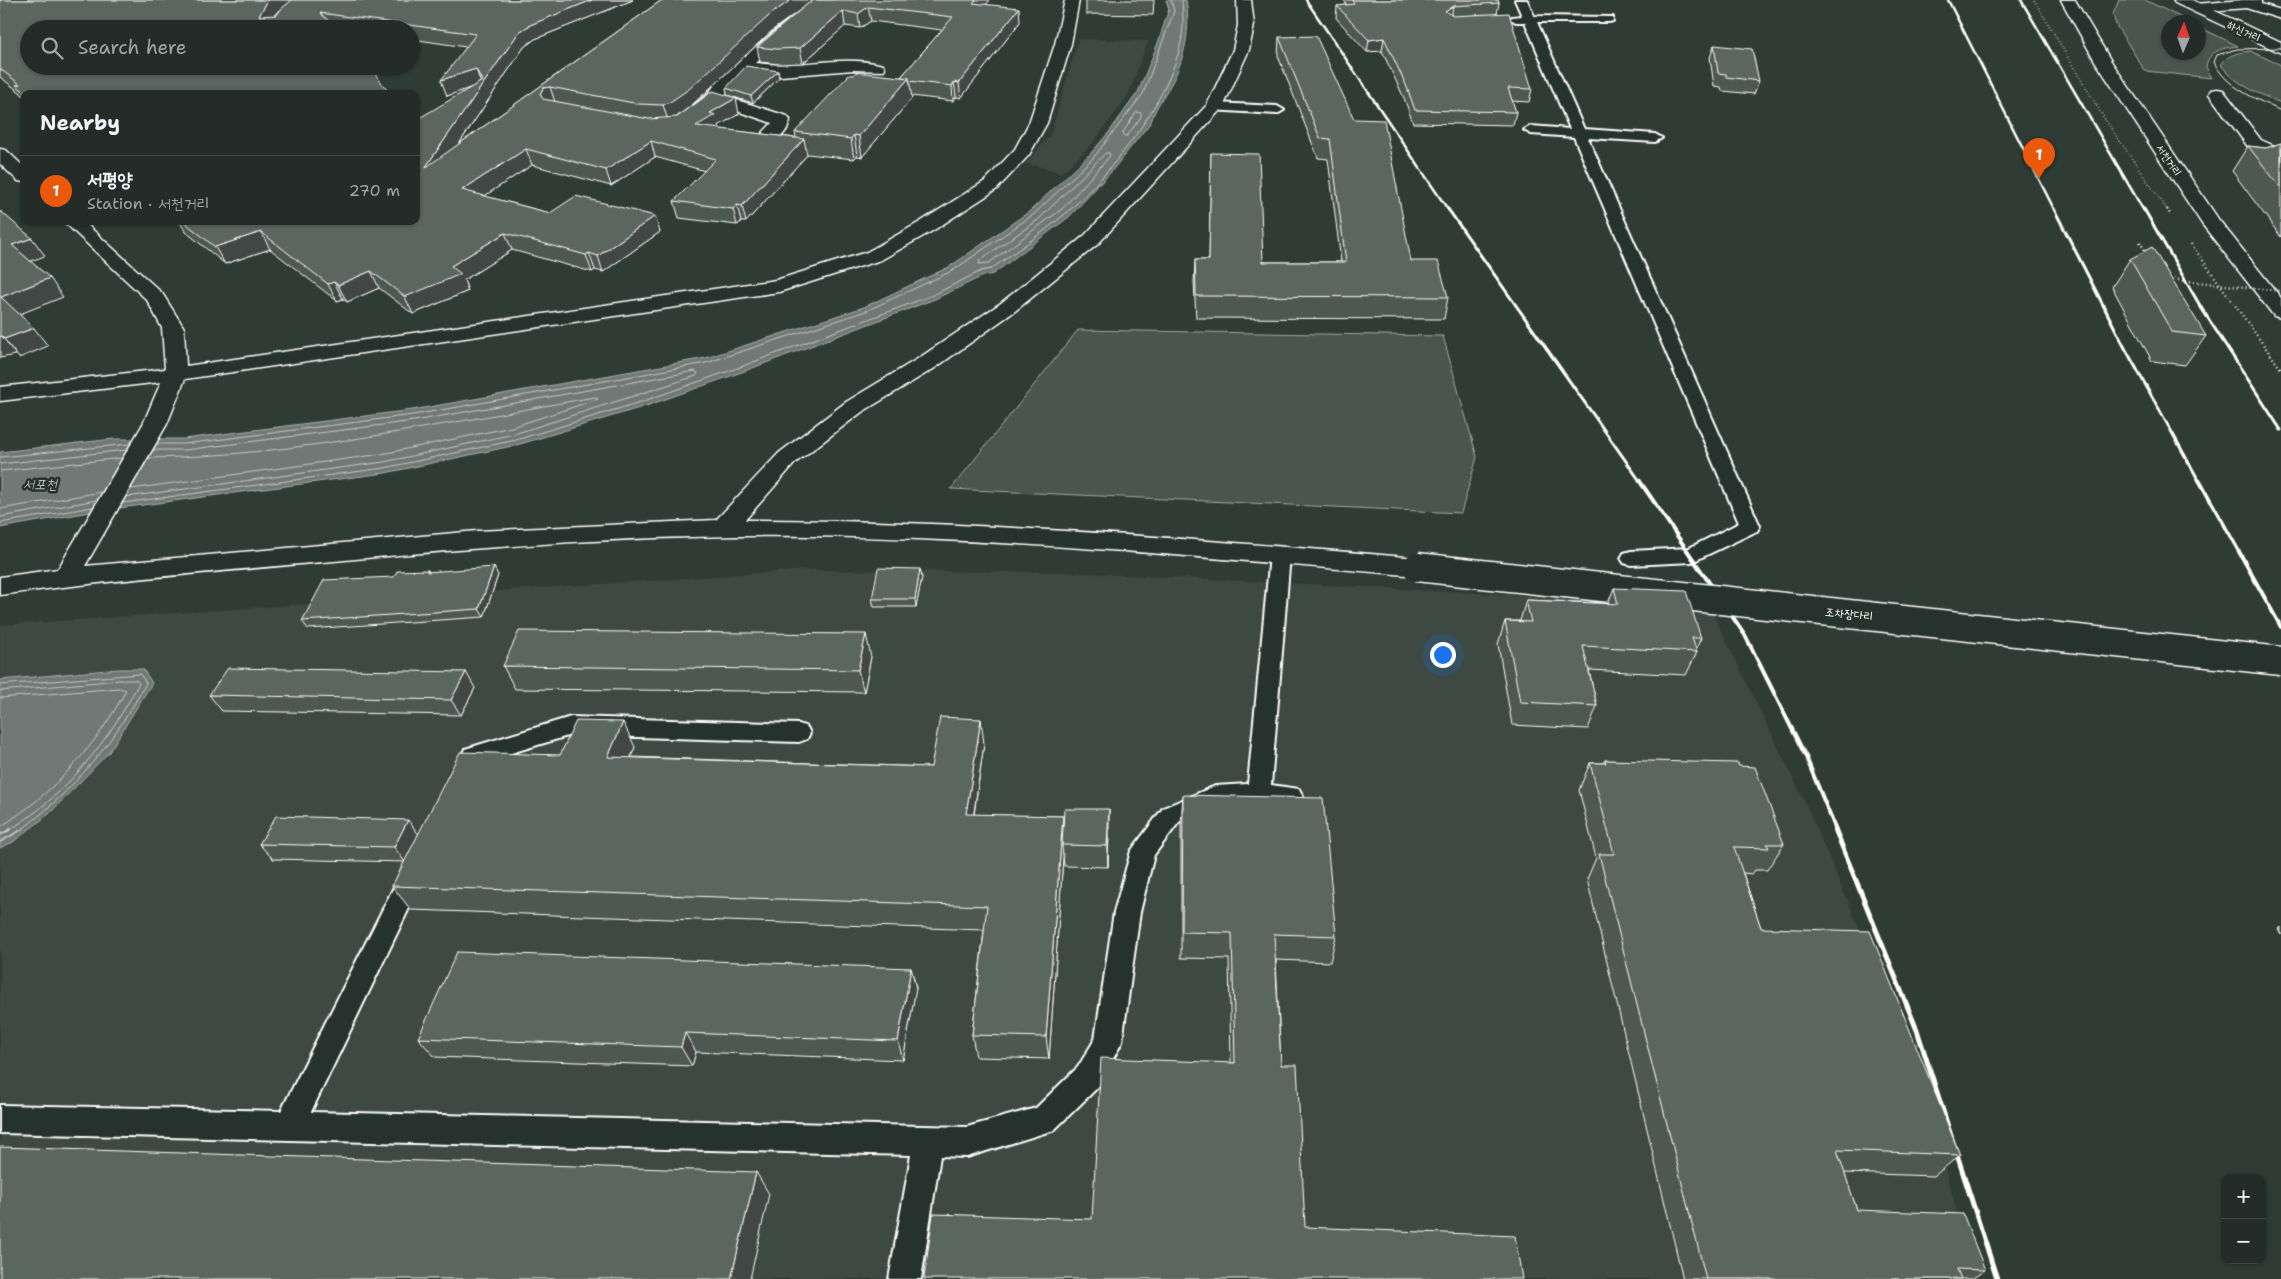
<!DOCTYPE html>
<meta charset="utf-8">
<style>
body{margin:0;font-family:"Shantell Sans","Poor Story",sans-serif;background:#2f3834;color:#f1f3f6}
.controls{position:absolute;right:15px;bottom:15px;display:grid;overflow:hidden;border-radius:10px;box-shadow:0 1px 4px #0004}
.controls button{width:45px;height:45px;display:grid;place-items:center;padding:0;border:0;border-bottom:1px solid #404845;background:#232c28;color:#f1f3f6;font:25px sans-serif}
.compass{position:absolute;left:2161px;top:15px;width:45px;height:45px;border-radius:50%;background:#232c28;box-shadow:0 1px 4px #0004;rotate:2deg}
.you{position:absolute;left:1442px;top:654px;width:18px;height:18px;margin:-12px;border:4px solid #fff;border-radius:50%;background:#1a73e8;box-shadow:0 0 0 8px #1a73e833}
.badge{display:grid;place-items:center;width:32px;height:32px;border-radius:50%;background:#ea580c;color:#fff;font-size:16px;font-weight:700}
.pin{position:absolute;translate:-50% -41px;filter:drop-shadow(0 1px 2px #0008)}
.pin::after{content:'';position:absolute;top:26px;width:18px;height:15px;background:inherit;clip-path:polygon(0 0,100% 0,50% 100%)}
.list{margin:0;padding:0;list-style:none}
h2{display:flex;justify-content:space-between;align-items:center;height:65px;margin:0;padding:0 20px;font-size:21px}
h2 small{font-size:16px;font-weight:400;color:#a3a7a8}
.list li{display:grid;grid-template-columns:32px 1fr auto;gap:15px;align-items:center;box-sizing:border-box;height:70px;padding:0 20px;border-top:1px solid #404845}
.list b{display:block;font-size:19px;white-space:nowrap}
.list p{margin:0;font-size:16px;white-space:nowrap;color:#a3a7a8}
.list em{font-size:16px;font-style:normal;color:#a3a7a8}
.icon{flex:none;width:28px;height:28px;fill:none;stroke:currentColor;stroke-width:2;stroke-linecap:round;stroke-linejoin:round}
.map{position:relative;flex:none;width:2281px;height:1279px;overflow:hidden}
.search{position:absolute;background:#232c28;box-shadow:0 1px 4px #0004;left:20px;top:20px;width:400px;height:55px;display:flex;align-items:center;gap:12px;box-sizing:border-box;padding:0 18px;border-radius:28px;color:#a3a7a8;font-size:19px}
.panel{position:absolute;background:#232c28;box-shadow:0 1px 4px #0004;left:20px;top:90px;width:400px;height:135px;border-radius:10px}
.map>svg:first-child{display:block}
.built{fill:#3c4842}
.green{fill:#4a544f;stroke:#a4aaa7}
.water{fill:#707975;stroke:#a9afac}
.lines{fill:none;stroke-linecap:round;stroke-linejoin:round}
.shore-far1{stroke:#c6c9c8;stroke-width:1}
.shore{stroke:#c6c9c8;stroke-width:2}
.lane-casing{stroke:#fff;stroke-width:4}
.street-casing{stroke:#fff;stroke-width:3}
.secondary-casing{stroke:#fff;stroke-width:3}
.primary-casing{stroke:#fff;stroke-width:3}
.path-far1{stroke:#fff;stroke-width:2;stroke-dasharray:0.5 2.5;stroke-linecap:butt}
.path{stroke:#fff;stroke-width:2.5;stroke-dasharray:1 3;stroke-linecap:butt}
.lane{fill:#26332d;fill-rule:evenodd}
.street{fill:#26332d;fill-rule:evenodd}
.secondary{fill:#26332d;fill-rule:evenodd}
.primary{fill:#26332d;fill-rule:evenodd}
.tram{stroke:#fff;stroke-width:1}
.rail-far3{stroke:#fff;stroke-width:2.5}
.rail-far2{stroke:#fff;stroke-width:3}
.rail-far1{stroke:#fff;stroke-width:4}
.rail{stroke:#fff;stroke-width:5}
.secondary-bridge-casing{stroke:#fff;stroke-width:31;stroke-linecap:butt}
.path-bridge{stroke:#fff;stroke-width:2.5;stroke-dasharray:1 3;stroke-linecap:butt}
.secondary-bridge{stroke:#26332d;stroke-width:28}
.wall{fill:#4e5853;stroke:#fff;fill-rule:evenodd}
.shaded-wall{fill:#404744;stroke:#fff}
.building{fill:#5b6661;stroke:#fff}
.labels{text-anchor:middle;stroke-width:5;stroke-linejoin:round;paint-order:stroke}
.far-street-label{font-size:11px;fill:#fff;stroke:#26332d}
.street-label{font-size:12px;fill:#fff;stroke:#26332d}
.water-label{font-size:14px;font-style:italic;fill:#b8bcba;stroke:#26332d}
</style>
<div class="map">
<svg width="2281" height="1279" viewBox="0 0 2281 1279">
<rect width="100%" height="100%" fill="#2f3b35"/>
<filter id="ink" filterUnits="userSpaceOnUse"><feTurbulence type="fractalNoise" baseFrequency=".02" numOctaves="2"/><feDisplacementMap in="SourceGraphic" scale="10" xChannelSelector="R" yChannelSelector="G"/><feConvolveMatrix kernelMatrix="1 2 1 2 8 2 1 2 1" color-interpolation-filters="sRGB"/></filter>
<g filter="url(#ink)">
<!-- built -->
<g class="built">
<polygon points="1078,39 1148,41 1128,96 1092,144 1062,173 1026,163 1051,134"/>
<polygon points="803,570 1066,572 1556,597 1713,614 1804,800 1916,1059 1975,1279 0,1279 0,625"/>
</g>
<!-- green -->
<g class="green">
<path d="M 2119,0 L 2145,0 L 2190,22 L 2168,22 L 2168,52 L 2198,52 L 2199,27 L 2238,46 C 2224,48 2208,50 2206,67 L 2212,78 L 2145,71 L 2116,25 L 2113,14 Z"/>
<path d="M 2250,51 L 2281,65 L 2281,103 C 2259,94 2236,85 2221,65 C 2228,54 2237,53 2250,51 Z"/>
<polygon points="1078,330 1443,336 1477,457 1461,513 951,489"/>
</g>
<!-- water -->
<g class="water">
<path d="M 1166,0 L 1186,0 C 1191,28 1185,59 1171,84 C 1164,96 1155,108 1151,122 L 1111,172 L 1069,217 L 993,274 L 983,276 L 935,299 L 742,372 L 646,406 L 517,445 L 385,473 L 90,512 L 0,528 L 0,452 L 113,439 L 183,439 L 412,410 L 706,358 L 864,307 L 949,267 L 1030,211 L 1091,153 L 1110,131 L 1138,92 L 1158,43 L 1169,9 Z"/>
<polygon points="118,669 143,669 152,683 109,752 49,814 13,842 0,848 0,680"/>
</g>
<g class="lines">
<!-- shore-far1 -->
<g class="shore-far1">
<polygon points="1137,112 1141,113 1141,117 1127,136 1124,136 1123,133"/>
<polygon points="1106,153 1109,153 1110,156 1062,209 989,263 979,264 980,260 1038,220"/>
<polyline points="157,444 184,444 413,415 706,363 866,311 952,271 1033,215 1094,157 1143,94 1174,11 1171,0"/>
<polyline points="0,457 130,444"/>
<polyline points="0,464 126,450"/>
<polyline points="0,471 122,458"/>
<path d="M 131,489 L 382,454 L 512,427 L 598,399 L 595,397 C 450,422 296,456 149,458"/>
<polyline points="126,497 384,462 514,434 696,376 698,373 695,371 414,421 185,450 153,450"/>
<path d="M 123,503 L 384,468 L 516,440 L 644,401 L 740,367 L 933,295 L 981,271 L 991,269 C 1016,251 1042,234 1065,214 C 1109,176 1170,100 1181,42 C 1184,27 1183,15 1182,0"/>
<polyline points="0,509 102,492"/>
<polyline points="0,517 97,500"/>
<polyline points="0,523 93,507"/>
<path d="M 0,685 L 140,674 L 146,683 C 115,741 73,791 21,830"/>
<path d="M 0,691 L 119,680 L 136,680 L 139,683 C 110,739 64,798 9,830"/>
<path d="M 0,698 L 119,688 L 126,690 C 98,744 52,795 0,827"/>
</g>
<!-- shore -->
<g class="shore">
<polyline points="0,835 11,829"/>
<polyline points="0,842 23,829"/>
</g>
<!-- lane casing -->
<g class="lane-casing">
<g id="lane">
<polygon points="1515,0 1527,0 1534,16 1613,17 1613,21 1609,22 1537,22 1584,129 1655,134 1662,138 1655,142 1588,138 1760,526 1757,531 1692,562 1631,565 1624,563 1621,558 1624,553 1631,551 1689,548 1739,523 1574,137 1531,134 1524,130 1531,126 1570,129 1525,22 1516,22 1510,19 1512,17 1522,16"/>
<polygon points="1215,103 1277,106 1284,110 1277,114 1210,110 1209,107 1210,104"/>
<polygon points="1280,548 1287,550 1290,555 1271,785 1299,789 1303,796 1299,803 1291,806 1259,803 1217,805 1179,822 1154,855 1140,912 1122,1042 1098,1087 1054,1130 967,1157 940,1156 921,1279 889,1279 911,1155 0,1133 0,1105 281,1111 405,865 414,862 423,865 426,873 311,1112 967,1127 1036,1108 1078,1067 1095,1039 1114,912 1131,851 1163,808 1215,786 1248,784 1270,555 1273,550"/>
<polygon points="571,717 799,724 807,727 810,733 807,739 799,742 571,735 481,762 471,781 463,783 455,781 451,774 465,749"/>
</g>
</g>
<!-- street casing -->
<g class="street-casing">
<g id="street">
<path d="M 817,0 L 834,0 L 808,18 L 756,63 C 799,69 842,54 883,65 L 885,68 L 883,71 L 853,70 L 781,76 L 747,71 L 724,96 L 787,116 L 790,120 C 788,134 771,149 757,146 L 754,142 L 772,123 L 716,104 L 695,121 L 683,121 L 681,117 L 683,113 L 708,94 L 717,82 L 752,50 L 798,12 Z"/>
<polygon points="2242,0 2261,0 2261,4 2281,10 2281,19 2246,8 2196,12 2189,8 2196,4"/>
<polygon points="2217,89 2223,90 2261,140 2281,149 2281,160 2249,148 2209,94 2211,90"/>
</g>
</g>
<!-- secondary casing -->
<g class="secondary-casing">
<g id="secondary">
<path d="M 1065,0 L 1079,0 L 1071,44 L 1047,123 L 1029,155 L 997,189 L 934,230 L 881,260 L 779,292 L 185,379 L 167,424 L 85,566 L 477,531 L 716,520 L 779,453 L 846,402 L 919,358 L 1001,303 L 1084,236 L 1207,105 L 1233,50 L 1238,25 L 1237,0 L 1251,0 L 1254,25 L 1249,50 L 1223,107 L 1098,244 L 1015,311 L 935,368 L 862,412 L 795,463 L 745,520 C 970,520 1193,539 1417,558 L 1426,561 L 1430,567 L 1426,573 L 1417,576 C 1216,558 1014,539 811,536 C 652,534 493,546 334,561 C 222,571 111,580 0,595 L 0,577 L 58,569 L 143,424 L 161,382 L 0,401 L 0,387 L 165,369 L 162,328 L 147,300 L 63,221 L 83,221 L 162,293 L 184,328 L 186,366 L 776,280 L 867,252 L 920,222 L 985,181 L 1015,149 L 1029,123 L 1055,44 Z"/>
<polygon points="0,149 6,150 24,167 24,182 18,181 0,164"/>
</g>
</g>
<!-- primary casing -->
<g class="primary-casing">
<g id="primary">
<polygon points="2061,0 2075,0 2111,61 2219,220 2281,298 2281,318 2274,316 2202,224 2095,61"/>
<polygon points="2173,0 2192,0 2281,42 2281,53 2175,3"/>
</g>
</g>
<!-- path-far1 -->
<polyline class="path-far1" points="2034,0 2104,118 2168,211"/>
<!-- path -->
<g class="path">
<polyline points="2167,209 2170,214"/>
<polyline points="2140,242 2147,254"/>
<polyline points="2191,244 2281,369"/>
</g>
<!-- lane -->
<use href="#lane" class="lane"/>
<!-- street -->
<use href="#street" class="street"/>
<!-- secondary -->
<use href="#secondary" class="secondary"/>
<!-- primary -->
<use href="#primary" class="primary"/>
<!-- tram -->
<path class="tram" d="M 2281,48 L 2237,49 L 2217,55 L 2214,62 C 2226,88 2257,99 2281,111"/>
<!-- rail-far3 -->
<g class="rail-far3">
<polyline points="1306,0 1449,211"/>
<polyline points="1948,0 2055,211"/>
<polyline points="2021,0 2144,211"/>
</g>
<!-- rail-far2 -->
<g class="rail-far2">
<polyline points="1448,209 1640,481"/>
<polyline points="2054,209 2125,348 2199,481"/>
<polyline points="2144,209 2202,309 2281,430"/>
</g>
<!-- rail-far1 -->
<g class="rail-far1">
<polyline points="1639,480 1745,635 1806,757 1836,830"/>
<polyline points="2199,480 2281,627"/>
</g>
<!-- rail -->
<polyline class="rail" points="1835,829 1917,1030 1997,1279"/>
<!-- secondary-bridge casing -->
<g class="secondary-bridge-casing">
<polyline id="secondary-bridge" points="1417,567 2281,661"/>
</g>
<!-- path-bridge -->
<polyline class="path-bridge" points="2170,279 2281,291"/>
<!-- secondary-bridge -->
<use href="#secondary-bridge" class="secondary-bridge"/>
</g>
<!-- wall -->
<g class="wall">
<path d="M 0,0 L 633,0 L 535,39 L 524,47 L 459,144 L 662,0 L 986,4 L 1020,22 L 961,98 L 956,97 L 953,101 L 911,96 L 912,98 L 862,157 L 857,156 L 854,159 L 807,154 L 807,155 L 746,222 L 741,222 L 737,225 L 679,218 L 674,201 L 705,171 L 655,157 L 611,186 L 532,165 L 484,196 L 550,213 L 660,232 L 603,272 L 595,270 L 592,272 L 512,250 L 464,280 L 468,291 L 413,314 L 379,288 L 347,302 L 343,299 L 337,301 L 270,249 L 225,264 L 186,232 L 179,221 L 416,221 L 471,87 L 447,96 L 466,47 L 411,39 L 411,29 L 29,29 L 390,94 L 24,94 L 24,97 L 21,93 L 0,77 ZM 802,9 L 757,47 L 760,62 L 780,64 L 803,63 L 845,26 L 860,28 L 871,21 L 942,30 L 901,77 L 795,132 L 796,138 L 719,129 L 718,126 L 739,114 L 675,117 L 693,104 L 774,29 Z"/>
<polygon points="1086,0 1154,0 1153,15 1086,14"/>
<polygon points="1344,0 1498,0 1499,3 1497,14 1532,89 1529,102 1512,101 1516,112 1513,125 1413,123 1404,98 1382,51 1367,52 1336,18 1337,6 1347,5"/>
<polygon points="1279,37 1411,261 1448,297 1444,319 1196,318 1194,281 1195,260 1209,260 1211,153 1263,262 1341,262 1328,159 1318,158 1278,56"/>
<polygon points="1714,45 1759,81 1754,94 1722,91 1721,87 1714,86 1710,58"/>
<polygon points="778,71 779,78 753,103 727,95 726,88"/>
<polygon points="2281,143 2281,237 2232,171 2248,146 2266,148"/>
<polygon points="2130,259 2206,336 2185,365 2152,361 2112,287"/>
<polygon points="428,570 429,572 498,575 484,617 308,629 302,621 394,577"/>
<polygon points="922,577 916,607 874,607 872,599"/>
<polygon points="1614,588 1701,638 1696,649 1697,652 1686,675 1589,670 1597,706 1588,729 1512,725 1498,644 1505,621 1520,621 1526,600 1608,603"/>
<polygon points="871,657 864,692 515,689 503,666"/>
<polygon points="475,688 461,715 222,711 209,695"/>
<polygon points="984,744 974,815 1063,816 1063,823 1109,830 1108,867 1064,866 1063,857 1049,1059 976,1057 972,1035 984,930 411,910 392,886 405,862 273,859 259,844 419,834 560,755 635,747 631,757 931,767"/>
<polygon points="1605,760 1739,766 1784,844 1767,870 1755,870 1752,874 1743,873 1761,928 1960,1155 1934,1176 1844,1173 1857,1210 1985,1270 1972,1279 1683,1279 1587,879 1596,858 1579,790 1590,763 1603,763"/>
<polygon points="1183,795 1336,936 1330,962 1276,960 1281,1065 1231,1063 1229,959 1181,958 1181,823"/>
<polygon points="2281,927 2281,935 2278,930"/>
<polygon points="911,968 916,988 903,1060 696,1052 692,1066 435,1057 418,1038"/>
</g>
<!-- shaded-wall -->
<g class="shaded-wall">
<polygon points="268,0 295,0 275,14 267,29 259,16"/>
<polygon points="592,0 633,0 535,39 524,47 432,184 425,168 519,32 530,25"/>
<polygon points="791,0 814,0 774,29 693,104 675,118 668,120 663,105 771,14"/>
<polygon points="976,0 990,0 974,18 973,3"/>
<polygon points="1453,6 1451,18 1445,11"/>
<polygon points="868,7 871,21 860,28 858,14"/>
<polygon points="1019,8 1020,22 961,98 959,83"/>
<polygon points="843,11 845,26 803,63 800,48"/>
<polygon points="1384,38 1382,51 1367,52 1369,40"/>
<polygon points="476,69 481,84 447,96 441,80"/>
<polygon points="778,71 779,78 753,103 751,96"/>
<polygon points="909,78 912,98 862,157 859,136"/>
<polygon points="954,82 956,97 953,101 952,86"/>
<polygon points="550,87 555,102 545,110 540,94 543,88"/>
<polygon points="736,98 739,114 718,126 719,130 696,126 710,113"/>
<polygon points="854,135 857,156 854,159 851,139"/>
<polygon points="804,139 807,155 746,222 742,206"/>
<polygon points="651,141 655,157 611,186 606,170"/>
<polygon points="526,149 532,165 469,206 462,190"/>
<polygon points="737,205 741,222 737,225 733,209"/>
<polygon points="655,216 660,232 603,272 598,256"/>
<polygon points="261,232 270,249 225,264 215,247"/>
<polygon points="505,233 512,250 464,280 468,291 413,314 405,297 451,266"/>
<polygon points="32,238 45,256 25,263 12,245"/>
<polygon points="589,253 595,270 592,272 586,255"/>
<polygon points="371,271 379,288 347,302 338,285"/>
<polygon points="50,278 63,297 15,316 1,297"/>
<polygon points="334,282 343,299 337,301 328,284"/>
<polygon points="34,328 48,346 19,358 4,339"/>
<polygon points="2,336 16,355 0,358 0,337"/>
<polygon points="494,567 498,575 484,617 479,609"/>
<polygon points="920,569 922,577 916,607 915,599"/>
<polygon points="866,634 871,657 864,692 858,670"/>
<polygon points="466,672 475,688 461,715 451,700"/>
<polygon points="981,719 984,744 970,839 966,814"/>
<polygon points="623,722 635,747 621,782 608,757"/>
<polygon points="1109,809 1109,830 1108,867 1107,846"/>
<polygon points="1063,816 1064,840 1062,845 1063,857 1049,1059 1046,1037"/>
<polygon points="408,820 419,835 405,862 394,847"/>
<polygon points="911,968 916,988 903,1060 898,1041"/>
<polygon points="685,1033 696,1052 692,1066 681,1047"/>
<polygon points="756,1172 769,1194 750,1279 731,1279"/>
</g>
<!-- building -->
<g class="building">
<polygon points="0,0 268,0 259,16 277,15 281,9 292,0 592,0 530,25 519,32 425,168 662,0 791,0 771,14 689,89 670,102 663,105 639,104 550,87 543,88 540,94 543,99 649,119 677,117 713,91 736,98 710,113 715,115 696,126 804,139 742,206 737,205 733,209 674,201 716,159 651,141 606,170 526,149 462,190 550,213 576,196 655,216 598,256 589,253 586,255 505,233 451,266 461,274 405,297 371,271 338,285 334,282 328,284 261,232 215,247 183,221 416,221 416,120 482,81 476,69 441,80 476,34 320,13 338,29 29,29 29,66 369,66 390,94 27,94 16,85 20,84 0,69"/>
<polygon points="814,0 976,0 973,3 1019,8 959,83 954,82 952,86 909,81 909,78 901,77 953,17 868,7 858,14 843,11 800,48 777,49 757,47 806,5"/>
<polygon points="1352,0 1498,0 1499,3 1453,6 1445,11 1453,16 1509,13 1532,89 1508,88 1516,112 1415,110 1406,85 1384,38 1369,40 1337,6 1354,4"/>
<polygon points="1316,36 1354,119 1384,120 1411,261 1438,261 1448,297 1196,296 1195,260 1209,260 1211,153 1259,154 1263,262 1346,262 1330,139 1320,138 1279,37"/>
<polygon points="1714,45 1752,49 1759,81 1726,77 1726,74 1718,73"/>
<polygon points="746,66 778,71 751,96 726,88"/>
<polygon points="856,72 909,78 859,136 854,135 851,139 795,132 849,75 854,75"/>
<polygon points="2281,143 2281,188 2248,146 2266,148"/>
<polygon points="0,211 32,238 12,245 50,278 1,297 34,328 4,339 2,336 0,337"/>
<polygon points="2152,247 2206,336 2172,332 2130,259"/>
<polygon points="494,567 479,609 302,621 324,580 394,577 397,571 428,570 427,572"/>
<polygon points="878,568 920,569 915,599 872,599"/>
<polygon points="1614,588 1686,591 1701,638 1692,638 1697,652 1583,646 1597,706 1520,702 1505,621 1531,622 1526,600 1618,604"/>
<polygon points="519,631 866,634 858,670 503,666"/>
<polygon points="228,668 466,672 451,700 209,695"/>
<polygon points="940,717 981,719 966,814 1063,816 1046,1037 972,1035 987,906 392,886 460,752 560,755 576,721 623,722 608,757 931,767"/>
<polygon points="1605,760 1738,763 1739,766 1755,767 1784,844 1767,844 1769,848 1734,847 1761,928 1870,931 1960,1155 1837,1150 1857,1210 1963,1214 1985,1270 1957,1269 1961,1279 1706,1279 1599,854 1614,854 1590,763 1606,763"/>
<polygon points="1183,795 1323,798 1336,936 1274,934 1281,1065 1297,1065 1305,1227 1515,1236 1522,1279 924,1279 933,1214 1092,1219 1101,1058 1235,1063 1232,933 1182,932"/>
<polygon points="1064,809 1109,809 1107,846 1062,845"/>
<polygon points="276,816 408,820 394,847 259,844"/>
<polygon points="457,952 911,968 898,1041 685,1033 681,1047 418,1038"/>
<polygon points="0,1147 756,1172 731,1279 0,1279"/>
</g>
</g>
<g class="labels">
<!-- far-street labels -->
<g class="far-street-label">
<text transform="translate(2244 31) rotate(25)" y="4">하신거리</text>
<text transform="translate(2169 160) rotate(56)" y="4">서천거리</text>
</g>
<!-- street labels -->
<g class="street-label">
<text transform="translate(1849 614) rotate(6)" y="4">조차장다리</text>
</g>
<!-- water labels -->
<g class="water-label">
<text x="40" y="489">서포천</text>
</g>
</g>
</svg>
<div class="controls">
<button>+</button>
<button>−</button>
</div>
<svg class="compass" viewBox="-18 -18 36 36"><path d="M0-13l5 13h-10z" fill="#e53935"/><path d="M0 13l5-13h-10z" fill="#a3a7a8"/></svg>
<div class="you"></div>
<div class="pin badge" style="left:2039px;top:179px">1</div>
<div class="search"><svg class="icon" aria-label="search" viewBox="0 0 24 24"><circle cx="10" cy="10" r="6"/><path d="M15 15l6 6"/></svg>Search here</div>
<section class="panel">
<h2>Nearby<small></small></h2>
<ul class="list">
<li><span class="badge">1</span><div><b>서평양</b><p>Station · 서천거리</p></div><em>270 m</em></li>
</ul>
</section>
</div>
